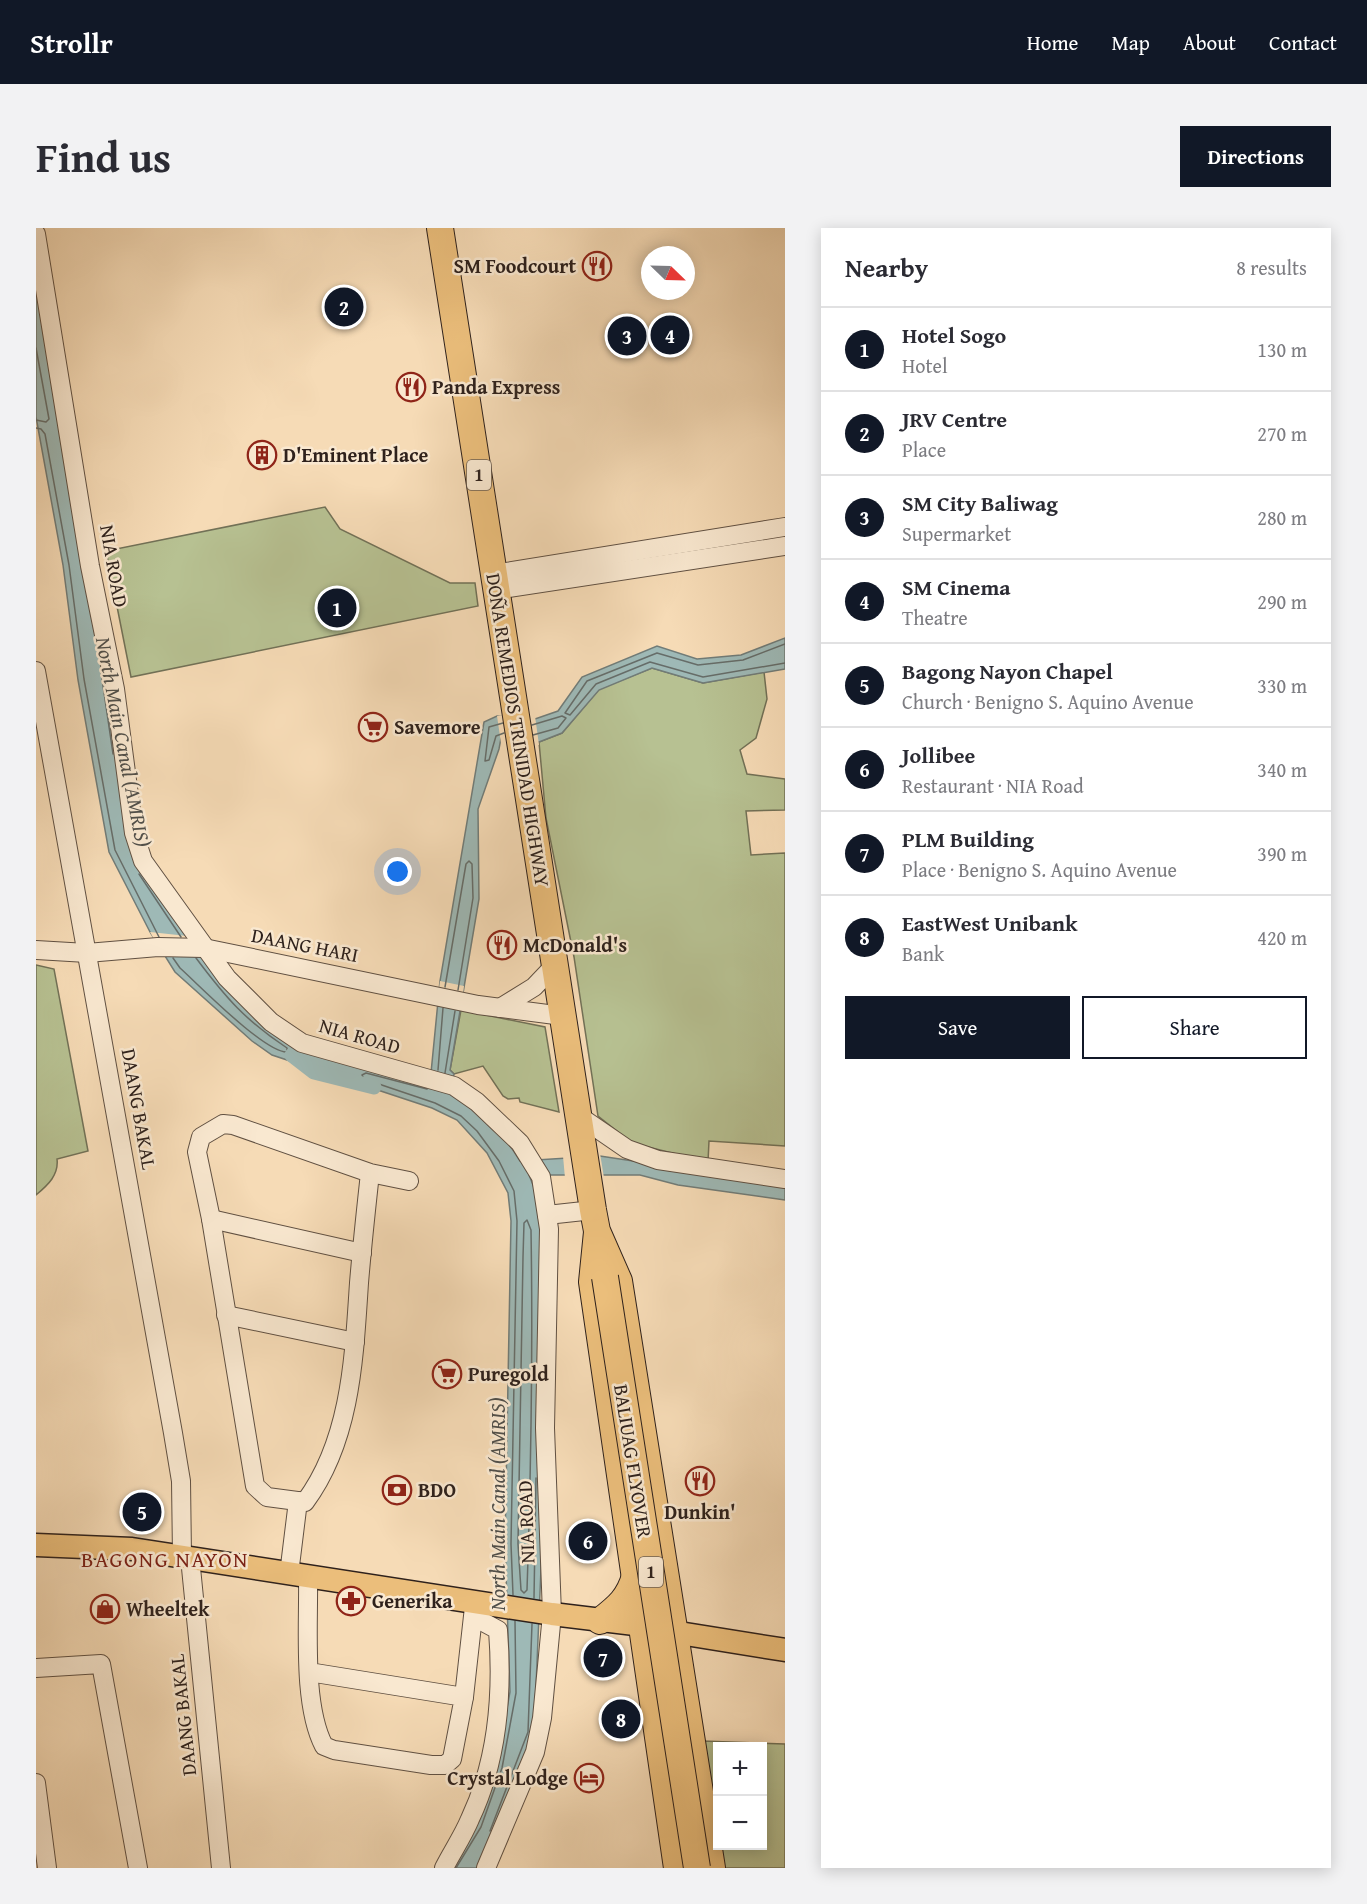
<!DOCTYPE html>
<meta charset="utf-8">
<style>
body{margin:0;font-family:"Gentium Book Plus",serif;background:#f2f2f3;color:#2b2b33}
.controls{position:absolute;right:18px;bottom:18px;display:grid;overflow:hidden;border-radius:0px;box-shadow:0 3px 15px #0003}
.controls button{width:54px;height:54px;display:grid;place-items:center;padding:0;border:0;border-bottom:2px solid #e1e1e2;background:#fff;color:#2b2b33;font:30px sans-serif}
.compass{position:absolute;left:605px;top:18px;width:54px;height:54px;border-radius:50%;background:#fff;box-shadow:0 3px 15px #0003;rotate:113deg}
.you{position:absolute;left:362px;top:644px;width:21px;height:21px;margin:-15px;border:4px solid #fff;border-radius:50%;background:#1a73e8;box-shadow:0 0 0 9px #1a73e833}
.badge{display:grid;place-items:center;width:39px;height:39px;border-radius:50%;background:#111827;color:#fff;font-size:20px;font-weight:700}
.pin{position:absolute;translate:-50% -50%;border:3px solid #fff;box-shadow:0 2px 6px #0006}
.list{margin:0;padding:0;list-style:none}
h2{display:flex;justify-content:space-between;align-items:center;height:78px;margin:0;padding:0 24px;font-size:26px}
h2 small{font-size:20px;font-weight:400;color:#7c7c81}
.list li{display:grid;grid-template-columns:39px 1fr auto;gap:18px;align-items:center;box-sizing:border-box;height:84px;padding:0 24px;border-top:2px solid #e1e1e2}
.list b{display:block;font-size:22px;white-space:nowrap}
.list p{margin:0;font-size:20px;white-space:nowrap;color:#7c7c81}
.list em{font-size:20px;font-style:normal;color:#7c7c81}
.actions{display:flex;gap:12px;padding:18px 24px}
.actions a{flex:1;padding:14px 0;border:2px solid #111827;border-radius:0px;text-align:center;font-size:21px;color:#111827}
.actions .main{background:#111827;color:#fff}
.map{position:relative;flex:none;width:749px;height:1640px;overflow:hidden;border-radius:0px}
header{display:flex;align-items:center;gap:36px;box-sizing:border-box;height:84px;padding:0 30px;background:#111827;color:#fff}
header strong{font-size:28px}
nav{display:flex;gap:33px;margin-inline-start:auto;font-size:21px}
.intro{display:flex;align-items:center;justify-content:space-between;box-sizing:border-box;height:144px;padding:0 36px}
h1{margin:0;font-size:42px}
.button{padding:15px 27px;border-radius:0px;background:#111827;color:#fff;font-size:21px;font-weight:700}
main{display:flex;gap:36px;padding:0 36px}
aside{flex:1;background:#fff;border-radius:0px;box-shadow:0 3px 15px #0003}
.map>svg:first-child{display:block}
.green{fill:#b7c192;stroke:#727157;stroke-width:1.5;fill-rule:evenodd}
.water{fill:#9eb9b6;stroke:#717c78;stroke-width:1.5}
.pier{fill:#f6dbb6}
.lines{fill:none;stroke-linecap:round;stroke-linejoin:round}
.shore{stroke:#666d69;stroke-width:1.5}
.canal{stroke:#9eb9b6;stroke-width:15}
.minor-casing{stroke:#605042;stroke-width:20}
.major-casing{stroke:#2e211c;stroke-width:25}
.highway-casing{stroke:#2e211c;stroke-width:28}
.minor{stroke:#f9e8d0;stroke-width:18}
.major{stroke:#ebbe7b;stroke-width:22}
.highway{stroke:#ebbe7b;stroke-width:26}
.highway-bridge-casing{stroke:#2e211c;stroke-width:28;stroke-linecap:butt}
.highway-bridge{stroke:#ebbe7b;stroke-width:26}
.labels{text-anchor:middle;stroke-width:5;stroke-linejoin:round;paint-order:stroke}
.shield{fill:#f9e8d0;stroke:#6b5d52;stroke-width:1.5}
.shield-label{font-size:18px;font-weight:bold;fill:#2e211c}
.poi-label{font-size:20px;font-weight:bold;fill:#2e211c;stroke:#f9e8d0;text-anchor:start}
.street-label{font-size:20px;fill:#2e211c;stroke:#f9e8d0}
.water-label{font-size:21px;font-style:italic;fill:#504f4a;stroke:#f9e8d0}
.quarter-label{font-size:22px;letter-spacing:1.5px;fill:#7a1f14;stroke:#f9e8d0}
</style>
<header>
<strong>Strollr</strong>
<nav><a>Home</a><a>Map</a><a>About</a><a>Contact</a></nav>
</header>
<div class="intro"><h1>Find us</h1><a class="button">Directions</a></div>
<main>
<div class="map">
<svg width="749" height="1640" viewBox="0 0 749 1640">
<rect width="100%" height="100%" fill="#f6dbb6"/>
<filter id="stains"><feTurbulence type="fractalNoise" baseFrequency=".00333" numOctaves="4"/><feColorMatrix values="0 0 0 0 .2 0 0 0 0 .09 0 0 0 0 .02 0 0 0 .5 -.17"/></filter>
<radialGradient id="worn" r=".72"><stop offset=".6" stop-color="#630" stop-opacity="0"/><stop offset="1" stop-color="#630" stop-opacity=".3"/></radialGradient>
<!-- green -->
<g class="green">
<polygon points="289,279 304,301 414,355 439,355 442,378 95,449 70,323"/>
<polygon points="616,440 667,455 728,444 731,471 720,510 704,522 711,546 749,551 749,582 710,583 715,627 749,625 749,918 673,913 672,934 596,915 562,888 538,729 510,590 503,514 526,505 563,461"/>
<path d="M 0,737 L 18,741 L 52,923 L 21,931 C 23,947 12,957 0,967 Z"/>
<polygon points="425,782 509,799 523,884 484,874 483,870 472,871 467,868 447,838 418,846 414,842"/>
<path d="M 666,1513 L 749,1516 L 749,1640 L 684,1640 ZM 682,1518 L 726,1518 L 726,1618 L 682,1618 Z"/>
</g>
<!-- water -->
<path class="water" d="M 0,44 L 94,597 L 184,751 L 220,791 L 394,855 L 404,753 L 448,494 L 461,488 L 499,491 L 522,483 L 546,449 L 621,418 L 661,431 L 705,427 L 749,410 L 749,441 L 667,455 L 616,440 L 563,462 L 526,505 L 503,514 L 465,510 L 463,521 L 442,581 L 443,671 L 414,842 L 418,846 L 415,865 C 448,881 465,903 484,933 L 564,928 L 749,956 L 749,972 L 642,957 L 604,947 L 493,947 L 505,977 L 506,1317 L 498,1505 L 445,1640 L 413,1640 L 466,1507 L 474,1464 L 469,1316 L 475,993 L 472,965 L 451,925 L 421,892 L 396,880 L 236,827 L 216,813 L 139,744 L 114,704 L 73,624 L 42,452 L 27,337 L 0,189 Z"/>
<!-- pier -->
<g class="pier">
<polygon points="474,486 499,488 503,517 467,514 466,522 461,488"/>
<polygon points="114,704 151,708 166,728 125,724"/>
<polygon points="404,753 428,758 425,782 401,777"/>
<polygon points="564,925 568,950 529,950 527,928"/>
</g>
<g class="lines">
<!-- shore -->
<g class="shore">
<polyline points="0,120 13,191 10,194 0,192"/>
<polyline points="0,200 5,201 9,206 33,337 48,451 79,622 123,709"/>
<polyline points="749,416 707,432 662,437 621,425 551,453 529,485 534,487 560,456 614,434 667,449 749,435"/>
<polyline points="65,444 77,526"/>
<polyline points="467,495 453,499 449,533 453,532 460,508 468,505"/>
<polyline points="496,497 526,488 530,490 522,500 497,507"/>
<polyline points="103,646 145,709"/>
<path d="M 137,730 L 144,740 C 163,757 229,825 251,824 L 251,820 C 209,792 190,770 160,730"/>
<polyline points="409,759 430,636 433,633 436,636 437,670 422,762"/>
<polyline points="402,842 407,780"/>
<polyline points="409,845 419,783"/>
<polyline points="391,861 330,845 326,847 328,851 399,875 425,888 441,903 463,933 478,963 481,993 475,1316 477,1367"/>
<path d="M 491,992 L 495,1002 C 497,1122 495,1242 491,1362 L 488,1365 L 485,1362 L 482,1316 L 487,1029 L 488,995 Z"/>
<polyline points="498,1370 500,1250"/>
<polyline points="454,1603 492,1504 496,1396"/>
<polyline points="420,1640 445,1599 466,1540 480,1465 479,1393"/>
</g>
<!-- canal -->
<polyline class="canal" points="256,827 278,844 338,859"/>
<!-- minor casing -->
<g class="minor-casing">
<g id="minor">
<polyline points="0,6 54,338 79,461 98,605 107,633 191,750 235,794 266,815 418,858 441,874 484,915 505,949 513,1001 509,1200 516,1386 506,1490 499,1524 450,1640"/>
<polyline points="458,346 749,299"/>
<polyline points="460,362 749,318"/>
<polyline points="0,443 137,1205 145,1253 146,1328"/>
<polyline points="0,722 51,725 122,719 168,720 442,777 527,788"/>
<polyline points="464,780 498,759 519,737"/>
<polyline points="543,888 591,921 622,932 749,951"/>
<path d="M 334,945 C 330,982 326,1018 323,1055 C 318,1130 315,1212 269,1274 L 231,1269 L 219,1258 L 175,991 L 161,924 L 165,909 L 187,896 L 197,897 L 334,945 L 373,953"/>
<polyline points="511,987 557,982"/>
<polyline points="175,991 326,1025"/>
<polyline points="190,1087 319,1114"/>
<polyline points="154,1330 185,1640"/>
<polyline points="253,1346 262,1273"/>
<path d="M 272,1350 C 273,1397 266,1476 288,1518 L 298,1522 L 395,1537 L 409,1537 L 416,1531 L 428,1469 L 273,1444"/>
<polyline points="0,1440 65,1436 102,1640"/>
<polyline points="428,1469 438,1379"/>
<polyline points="0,1555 11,1640"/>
<path d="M 408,1640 C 416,1624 427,1608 434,1591 C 462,1532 467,1466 462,1402 L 438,1389"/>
</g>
</g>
<!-- major casing -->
<g class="major-casing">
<g id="major">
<polyline points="0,1317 96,1321 516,1386 607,1397"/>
<polyline points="637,1404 749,1422"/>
</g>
</g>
<!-- highway casing -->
<g class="highway-casing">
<g id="highway">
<polyline points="404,0 557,982 561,1003 583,1053 676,1640"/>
<polyline points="561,1004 556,1054 641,1640"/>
<path d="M 564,1393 C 582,1379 593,1370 599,1348"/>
</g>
</g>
<!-- minor -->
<use href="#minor" class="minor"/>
<!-- major -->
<use href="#major" class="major"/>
<!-- highway -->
<use href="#highway" class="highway"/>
<!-- highway-bridge casing -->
<g class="highway-bridge-casing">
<polyline id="highway-bridge" points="569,1049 661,1640"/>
</g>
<!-- highway-bridge -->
<use href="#highway-bridge" class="highway-bridge"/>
</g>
<!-- icons -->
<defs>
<g id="restaurant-ring" transform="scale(1.5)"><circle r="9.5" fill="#f9e8d0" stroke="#8f2418" stroke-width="1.5"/><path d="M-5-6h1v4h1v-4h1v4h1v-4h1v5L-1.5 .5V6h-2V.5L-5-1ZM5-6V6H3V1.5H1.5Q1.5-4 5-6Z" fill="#8f2418"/></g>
<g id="building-ring" transform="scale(1.5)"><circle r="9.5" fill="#f9e8d0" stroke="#8f2418" stroke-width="1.5"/><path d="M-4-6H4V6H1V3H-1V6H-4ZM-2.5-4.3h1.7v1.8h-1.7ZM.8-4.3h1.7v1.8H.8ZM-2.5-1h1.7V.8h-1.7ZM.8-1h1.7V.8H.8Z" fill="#8f2418"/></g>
<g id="supermarket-ring" transform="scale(1.5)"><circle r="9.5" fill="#f9e8d0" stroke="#8f2418" stroke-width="1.5"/><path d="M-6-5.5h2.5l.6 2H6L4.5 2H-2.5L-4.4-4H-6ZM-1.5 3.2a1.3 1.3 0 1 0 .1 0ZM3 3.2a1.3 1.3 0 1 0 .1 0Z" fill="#8f2418"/></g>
<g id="bank-ring" transform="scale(1.5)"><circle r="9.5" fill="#f9e8d0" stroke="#8f2418" stroke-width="1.5"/><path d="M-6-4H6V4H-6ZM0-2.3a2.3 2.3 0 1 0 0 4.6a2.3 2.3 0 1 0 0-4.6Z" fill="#8f2418"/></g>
<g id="pharmacy-ring" transform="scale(1.5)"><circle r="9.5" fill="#f9e8d0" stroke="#8f2418" stroke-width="1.5"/><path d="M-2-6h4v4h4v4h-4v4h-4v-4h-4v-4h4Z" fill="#8f2418"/></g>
<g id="shop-ring" transform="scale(1.5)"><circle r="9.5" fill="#f9e8d0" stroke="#8f2418" stroke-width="1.5"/><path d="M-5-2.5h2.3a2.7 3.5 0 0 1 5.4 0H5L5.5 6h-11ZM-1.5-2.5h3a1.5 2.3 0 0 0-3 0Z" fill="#8f2418"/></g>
<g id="hotel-ring" transform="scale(1.5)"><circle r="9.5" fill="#f9e8d0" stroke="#8f2418" stroke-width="1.5"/><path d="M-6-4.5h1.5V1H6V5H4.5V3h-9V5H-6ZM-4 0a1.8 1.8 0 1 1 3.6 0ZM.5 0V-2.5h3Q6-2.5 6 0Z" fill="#8f2418"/></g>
</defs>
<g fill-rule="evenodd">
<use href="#restaurant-ring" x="561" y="38"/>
<use href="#restaurant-ring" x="375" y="159"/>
<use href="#building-ring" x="226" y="227"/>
<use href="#supermarket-ring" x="337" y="499"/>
<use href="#restaurant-ring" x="466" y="717"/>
<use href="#supermarket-ring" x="411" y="1146"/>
<use href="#restaurant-ring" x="664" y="1253"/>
<use href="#bank-ring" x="361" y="1262"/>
<use href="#pharmacy-ring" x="315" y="1373"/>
<use href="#shop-ring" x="69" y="1381"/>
<use href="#hotel-ring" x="553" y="1550"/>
</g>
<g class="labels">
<!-- shield labels -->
<g class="shield">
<rect x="431" y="232" width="24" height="30" rx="4.5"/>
<rect x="603" y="1329" width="24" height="30" rx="4.5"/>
</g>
<g class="shield-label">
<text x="443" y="253">1</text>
<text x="615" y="1350">1</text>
</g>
<!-- poi labels -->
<g class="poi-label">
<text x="540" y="45" text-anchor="end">SM Foodcourt</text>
<text x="396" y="166">Panda Express</text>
<text x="247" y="234">D'Eminent Place</text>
<text x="358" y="506">Savemore</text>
<text x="487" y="724">McDonald's</text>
<text x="432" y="1153">Puregold</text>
<text x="382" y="1269">BDO</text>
<text x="664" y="1291" text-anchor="middle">Dunkin'</text>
<text x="336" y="1380">Generika</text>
<text x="90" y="1388">Wheeltek</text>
<text x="532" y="1557" text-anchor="end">Crystal Lodge</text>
</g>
<!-- street labels -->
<g class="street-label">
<text transform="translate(78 338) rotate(80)" y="7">NIA ROAD</text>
<text transform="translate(482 502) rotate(81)" y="7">DOÑA REMEDIOS TRINIDAD HIGHWAY</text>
<text transform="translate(269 717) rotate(11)" y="7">DAANG HARI</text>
<text transform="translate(324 808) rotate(16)" y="7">NIA ROAD</text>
<text transform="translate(103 881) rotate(80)" y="7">DAANG BAKAL</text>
<text transform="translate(597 1233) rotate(81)" y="7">BALIUAG FLYOVER</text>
<text transform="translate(490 1294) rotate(-92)" y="7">NIA ROAD</text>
<text transform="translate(147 1487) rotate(-96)" y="7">DAANG BAKAL</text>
</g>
<!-- water labels -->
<g class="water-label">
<text transform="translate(87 514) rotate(79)" y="7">North Main Canal (AMRIS)</text>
<text transform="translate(462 1276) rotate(-90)" y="7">North Main Canal (AMRIS)</text>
</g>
<!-- quarter labels -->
<g class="quarter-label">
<text x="129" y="1339">BAGONG NAYON</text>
</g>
</g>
<rect width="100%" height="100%" filter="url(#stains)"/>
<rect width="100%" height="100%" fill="url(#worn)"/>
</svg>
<div class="controls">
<button>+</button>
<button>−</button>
</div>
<svg class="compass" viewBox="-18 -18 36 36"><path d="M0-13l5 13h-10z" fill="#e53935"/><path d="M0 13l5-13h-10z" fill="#7c7c81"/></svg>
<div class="you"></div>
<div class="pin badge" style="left:301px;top:380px">1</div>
<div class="pin badge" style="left:308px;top:79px">2</div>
<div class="pin badge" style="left:591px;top:108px">3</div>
<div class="pin badge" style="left:634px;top:107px">4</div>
<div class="pin badge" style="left:106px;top:1284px">5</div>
<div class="pin badge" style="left:552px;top:1313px">6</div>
<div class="pin badge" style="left:567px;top:1430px">7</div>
<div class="pin badge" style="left:585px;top:1491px">8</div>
</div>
<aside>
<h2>Nearby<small>8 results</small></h2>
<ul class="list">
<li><span class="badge">1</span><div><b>Hotel Sogo</b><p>Hotel</p></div><em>130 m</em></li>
<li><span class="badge">2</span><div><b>JRV Centre</b><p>Place</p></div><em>270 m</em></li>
<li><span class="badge">3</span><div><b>SM City Baliwag</b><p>Supermarket</p></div><em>280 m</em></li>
<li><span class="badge">4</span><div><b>SM Cinema</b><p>Theatre</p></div><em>290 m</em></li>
<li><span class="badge">5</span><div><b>Bagong Nayon Chapel</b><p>Church · Benigno S. Aquino Avenue</p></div><em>330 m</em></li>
<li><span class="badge">6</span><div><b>Jollibee</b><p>Restaurant · NIA Road</p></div><em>340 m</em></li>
<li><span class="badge">7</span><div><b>PLM Building</b><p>Place · Benigno S. Aquino Avenue</p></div><em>390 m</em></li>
<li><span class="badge">8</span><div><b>EastWest Unibank</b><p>Bank</p></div><em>420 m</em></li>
</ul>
<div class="actions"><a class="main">Save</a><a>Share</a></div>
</aside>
</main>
